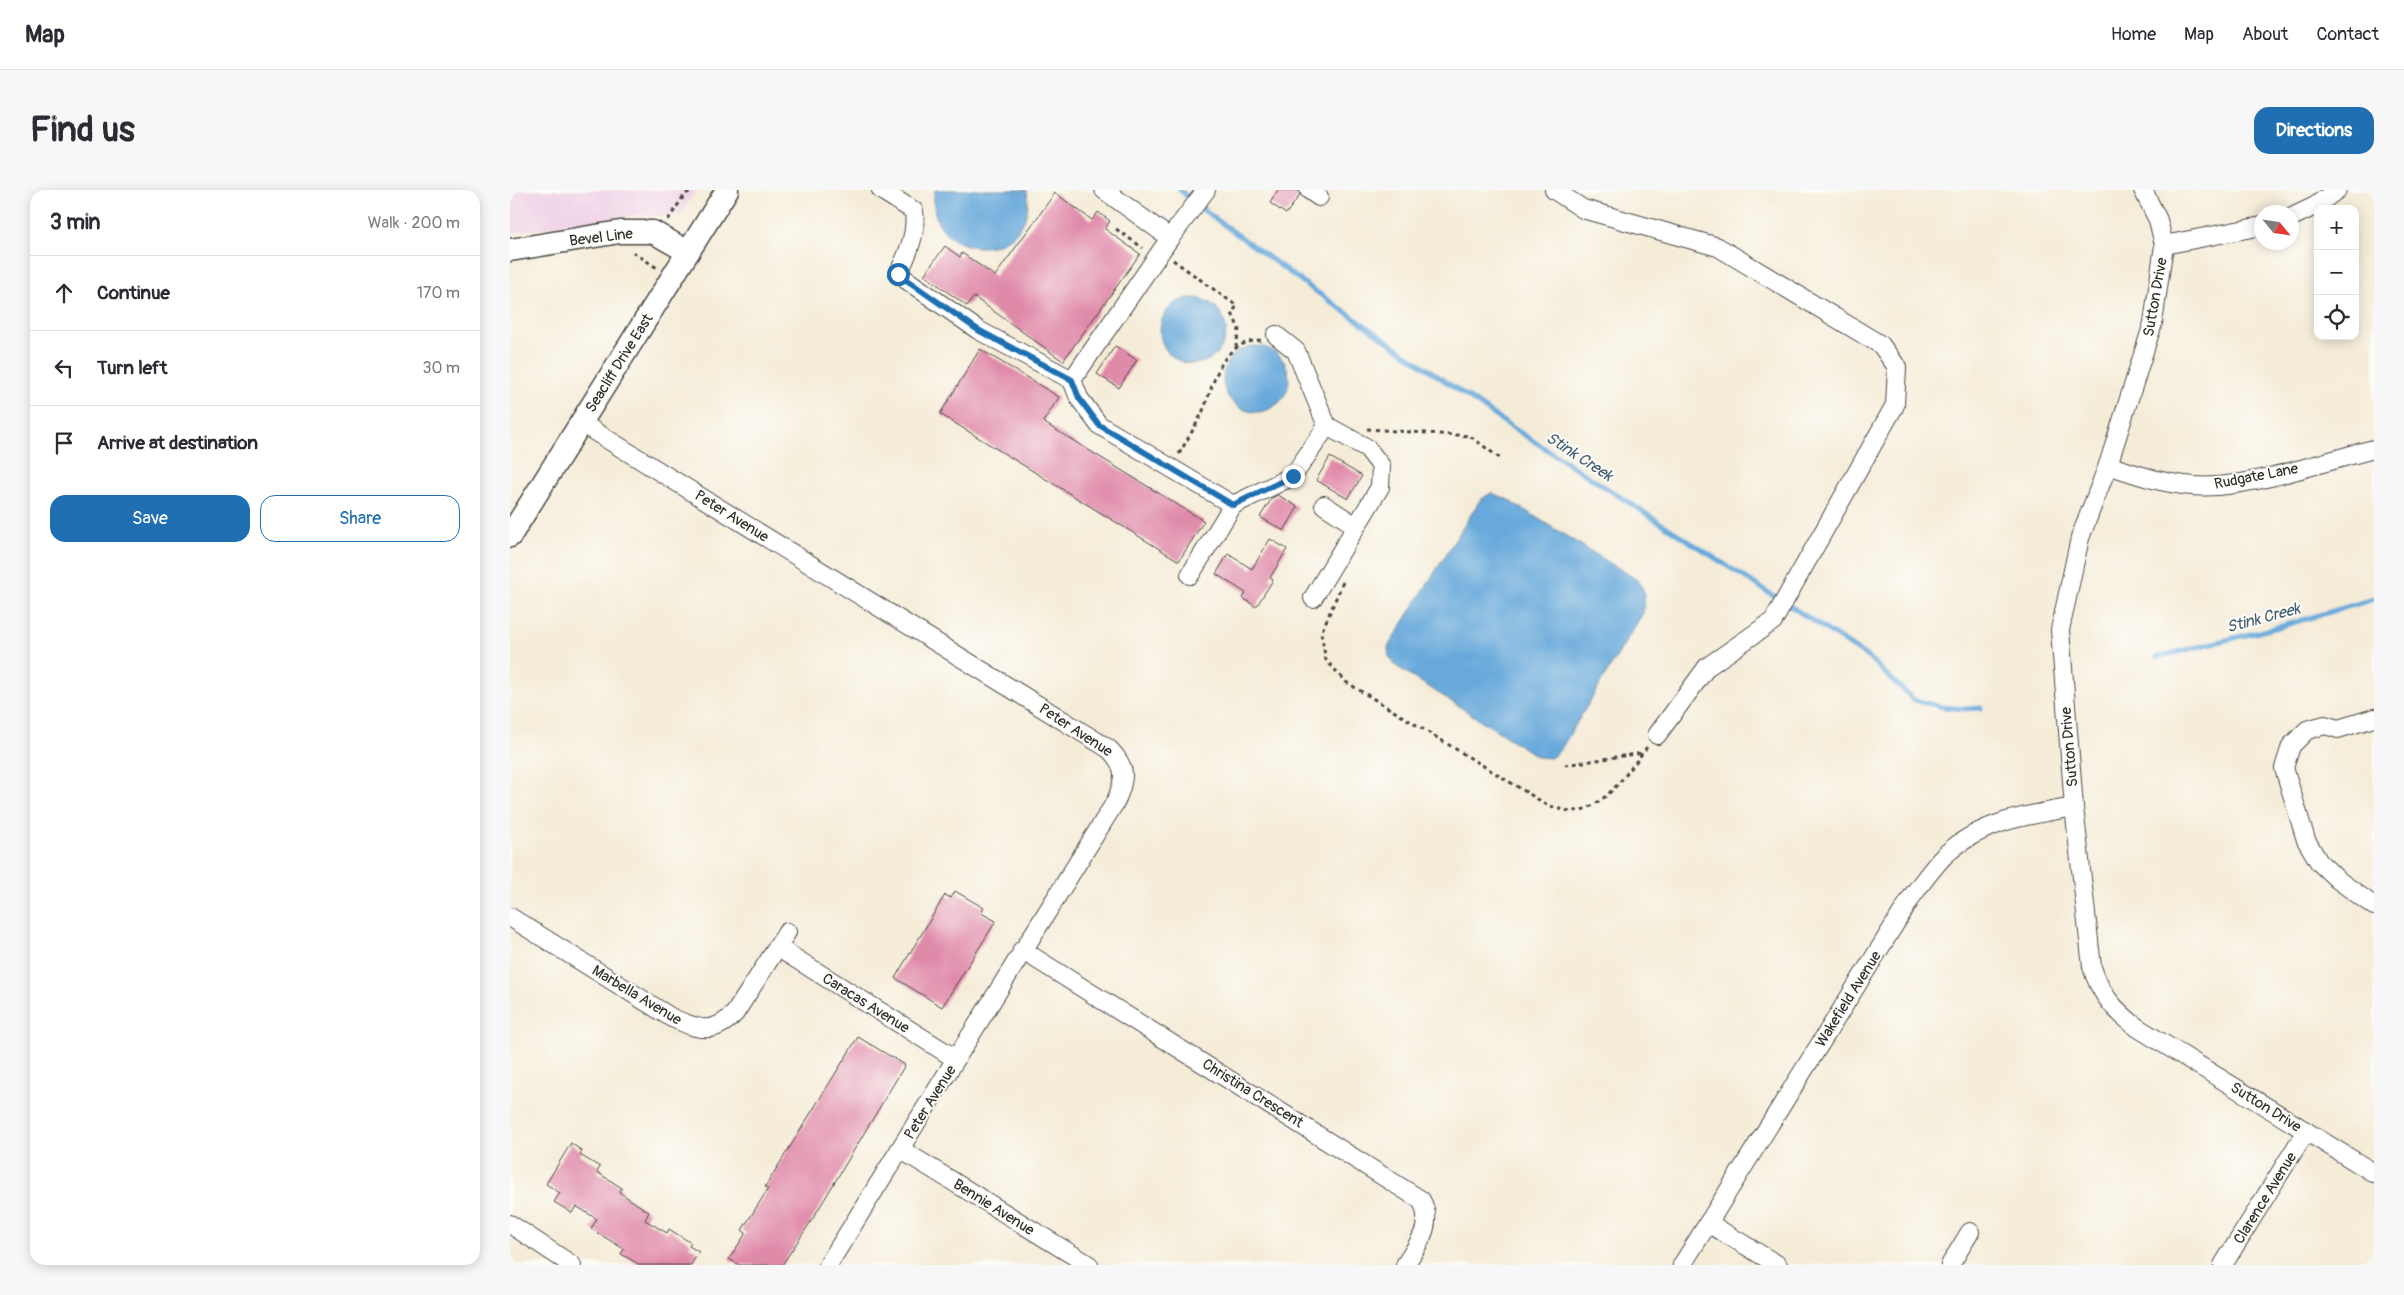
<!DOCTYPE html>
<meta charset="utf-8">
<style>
body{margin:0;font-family:Pangolin,sans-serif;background:#f7f7f7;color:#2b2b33}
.controls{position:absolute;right:15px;top:15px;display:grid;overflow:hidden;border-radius:10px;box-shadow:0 2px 12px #0003}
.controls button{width:45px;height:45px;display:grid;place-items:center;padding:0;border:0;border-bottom:1px solid #e1e1e2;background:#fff;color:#2b2b33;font:25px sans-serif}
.compass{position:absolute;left:1744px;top:15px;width:45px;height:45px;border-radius:50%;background:#fff;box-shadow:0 2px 12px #0003;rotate:119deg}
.stop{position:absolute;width:15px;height:15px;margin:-11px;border:4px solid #1f6fb2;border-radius:50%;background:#fff}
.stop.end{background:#1f6fb2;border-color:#fff;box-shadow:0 1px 5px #0008}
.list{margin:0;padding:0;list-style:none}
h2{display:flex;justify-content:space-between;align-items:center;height:65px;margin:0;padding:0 20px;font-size:21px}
h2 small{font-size:16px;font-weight:400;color:#7c7c81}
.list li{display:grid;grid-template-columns:32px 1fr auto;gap:15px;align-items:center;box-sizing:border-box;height:75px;padding:0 20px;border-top:1px solid #e1e1e2}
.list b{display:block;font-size:19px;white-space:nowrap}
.list em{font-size:16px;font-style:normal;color:#7c7c81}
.actions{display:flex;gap:10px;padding:15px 20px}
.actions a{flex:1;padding:11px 0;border:1px solid #1f6fb2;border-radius:15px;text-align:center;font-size:18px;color:#1f6fb2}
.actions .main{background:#1f6fb2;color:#fff}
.icon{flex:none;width:28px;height:28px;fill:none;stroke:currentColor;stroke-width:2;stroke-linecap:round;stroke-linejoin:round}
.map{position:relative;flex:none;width:1864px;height:1075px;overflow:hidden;border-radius:15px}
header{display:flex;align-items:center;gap:30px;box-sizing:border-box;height:70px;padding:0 25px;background:#fff;border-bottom:1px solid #e1e1e2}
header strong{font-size:24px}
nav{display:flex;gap:28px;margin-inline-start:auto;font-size:18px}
.intro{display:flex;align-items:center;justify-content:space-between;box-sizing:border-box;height:120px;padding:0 30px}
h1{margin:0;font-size:35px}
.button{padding:12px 22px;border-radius:15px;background:#1f6fb2;color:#fff;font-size:18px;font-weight:700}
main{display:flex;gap:30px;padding:0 30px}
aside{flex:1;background:#fff;border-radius:15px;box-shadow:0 2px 12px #0003}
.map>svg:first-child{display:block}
.built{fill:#efd0e6}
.water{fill:#67a9db;stroke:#496a83}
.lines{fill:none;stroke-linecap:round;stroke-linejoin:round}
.stream{stroke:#67a9db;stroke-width:5}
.building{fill:#e08aaa}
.minor-casing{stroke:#494845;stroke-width:20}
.major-casing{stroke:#494845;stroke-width:25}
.path{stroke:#494845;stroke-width:3;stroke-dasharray:4 4;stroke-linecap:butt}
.minor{stroke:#fff;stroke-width:18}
.major{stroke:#fff;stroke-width:22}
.route{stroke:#1f6fb2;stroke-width:6}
.labels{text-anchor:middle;stroke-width:4;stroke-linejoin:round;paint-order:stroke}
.street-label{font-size:15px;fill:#2b2b2b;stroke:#fdfcf7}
.water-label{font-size:16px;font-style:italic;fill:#435d71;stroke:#fdfcf7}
</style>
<header>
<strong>Map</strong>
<nav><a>Home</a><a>Map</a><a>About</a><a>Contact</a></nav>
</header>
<div class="intro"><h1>Find us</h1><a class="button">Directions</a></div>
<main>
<aside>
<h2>3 min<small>Walk · 200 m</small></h2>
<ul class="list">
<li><svg class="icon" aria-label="ahead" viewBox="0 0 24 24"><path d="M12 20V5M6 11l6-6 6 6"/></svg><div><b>Continue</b></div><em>170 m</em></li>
<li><svg class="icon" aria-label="left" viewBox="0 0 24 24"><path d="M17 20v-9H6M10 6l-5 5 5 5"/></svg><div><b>Turn left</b></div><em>30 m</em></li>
<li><svg class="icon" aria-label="arrive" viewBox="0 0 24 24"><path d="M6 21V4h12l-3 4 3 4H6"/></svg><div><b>Arrive at destination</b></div></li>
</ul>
<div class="actions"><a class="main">Save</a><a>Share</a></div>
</aside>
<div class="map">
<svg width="1864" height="1075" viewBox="0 0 1864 1075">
<rect width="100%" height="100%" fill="#fdfcf7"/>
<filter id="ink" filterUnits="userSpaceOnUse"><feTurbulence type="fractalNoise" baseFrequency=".02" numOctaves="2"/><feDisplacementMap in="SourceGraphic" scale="10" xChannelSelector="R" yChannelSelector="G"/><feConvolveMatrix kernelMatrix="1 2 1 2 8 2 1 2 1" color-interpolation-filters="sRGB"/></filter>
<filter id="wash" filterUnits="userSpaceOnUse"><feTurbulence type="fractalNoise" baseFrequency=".0096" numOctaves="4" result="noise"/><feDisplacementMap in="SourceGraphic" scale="20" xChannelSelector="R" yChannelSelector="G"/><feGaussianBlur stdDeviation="1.12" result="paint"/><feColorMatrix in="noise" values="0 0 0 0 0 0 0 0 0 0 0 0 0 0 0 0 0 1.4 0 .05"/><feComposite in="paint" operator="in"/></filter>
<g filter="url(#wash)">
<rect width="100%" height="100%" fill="#f5ecd8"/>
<!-- built -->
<polygon class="built" points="0,0 186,0 170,26 125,25 0,43"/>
<!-- water -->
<g class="water">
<path d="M 425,0 L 517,0 C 529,78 411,74 425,0 Z"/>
<circle cx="683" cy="141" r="33"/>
<circle cx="746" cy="189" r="33"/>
<polygon points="981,303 995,308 1129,391 1135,404 1133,423 1051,559 1041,568 1028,567 886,476 879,466 878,457 970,310"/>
</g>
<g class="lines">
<!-- stream -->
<g class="stream">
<polyline points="670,0 688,16 801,98 994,232 1270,410"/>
<polyline points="1277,414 1358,467 1404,510 1433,517 1455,519 1471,518"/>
<polyline points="1647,467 1765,438 1864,409"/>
</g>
</g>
<g id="blocks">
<!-- building -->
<g class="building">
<polygon points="768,0 789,0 790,5 776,24 760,13"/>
<polygon points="545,3 582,30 588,22 600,31 595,39 630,64 553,171 464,107 457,116 414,85 435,56 450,67 452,63 485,86"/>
<polygon points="605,156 627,170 609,198 587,184"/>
<polygon points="470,159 549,207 533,232 694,331 669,371 430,224"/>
<polygon points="820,267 852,286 838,309 806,290"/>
<polygon points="768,305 788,317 774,341 750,327 762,308"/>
<polygon points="760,349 777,359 760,388 763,390 746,417 733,408 736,403 706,384 718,364 742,379"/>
<polygon points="445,701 474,718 471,723 486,731 432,817 385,788 435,705 441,708"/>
<polygon points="348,847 395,875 302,1030 272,1075 229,1075 219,1069 236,1043 232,1040 258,999 255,997"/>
<polygon points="61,953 72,961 70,965 90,977 87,982 112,998 109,1002 139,1022 135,1030 157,1043 159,1039 181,1053 179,1056 189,1062 181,1075 130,1075 111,1064 114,1059 81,1039 87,1029 66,1016 62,1023 44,1012 50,1003 36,994"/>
</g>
</g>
</g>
<g filter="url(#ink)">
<use href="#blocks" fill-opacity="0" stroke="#494845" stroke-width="1"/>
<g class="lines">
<!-- minor casing -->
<g class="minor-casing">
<g id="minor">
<path d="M 371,0 L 404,21 C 407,43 398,64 388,84 L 468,140 L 562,190 L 660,48 L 696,0"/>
<polyline points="594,0 660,48"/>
<polyline points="799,0 809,7"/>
<polyline points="1044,0 1073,19 1208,57 1371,155 1387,177 1385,215 1263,431 1197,477 1147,545"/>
<path d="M 1633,0 L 1648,30 L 1654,55 L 1643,133 L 1598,275 L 1570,348 L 1550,440 L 1564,617 L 1582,777 C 1590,804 1605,821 1628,838 L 1864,983"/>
<polyline points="1782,27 1805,16 1827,0"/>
<polyline points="1654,55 1752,36"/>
<polyline points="766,145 786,161 817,236"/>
<polyline points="562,190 569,208 589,235 723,315 783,286 817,236 857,258 871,276 870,297 803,408"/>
<path d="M 71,233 L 599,559 C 618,578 615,588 606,611 L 318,1075"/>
<path d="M 1598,275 C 1633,287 1670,299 1707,296 C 1756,292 1816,271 1864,259"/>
<polyline points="814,315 846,336"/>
<polyline points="680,385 723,315"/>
<polyline points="1864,528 1828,539 1815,535 1797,540 1781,556 1774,578 1796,650 1809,672 1828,690 1864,716"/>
<path d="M 0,727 L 162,828 C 188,839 203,846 225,823 L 277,742"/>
<polyline points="267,757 446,869"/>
<path d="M 512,760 L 911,1010 C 925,1034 908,1054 895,1075"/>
<polyline points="390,959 579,1075"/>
<polyline points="1198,1033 1268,1075"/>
<polyline points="0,1034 62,1075"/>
<path d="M 1172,1075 L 1403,705 C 1413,691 1424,676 1436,664 C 1472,631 1518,625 1564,617"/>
<polyline points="1440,1075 1460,1042"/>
<polyline points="1713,1075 1796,941"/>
</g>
</g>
<!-- major casing -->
<g class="major-casing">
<g id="major">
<polyline points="0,60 110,42 143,42 178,62"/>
<polyline points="0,346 217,0"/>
</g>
</g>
<!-- path -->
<g class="path">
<polyline points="158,30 175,4 183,0"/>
<polyline points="606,39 633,58"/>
<polyline points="123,62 147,78"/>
<polyline points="663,70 727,116 722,123 729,139 726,156"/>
<polyline points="857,239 960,246 991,269"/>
<path d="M 669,264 C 677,250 685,237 692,223 C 706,191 708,153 751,150"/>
<path d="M 833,392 L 811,443 L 816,470 L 836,492 L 1039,616 C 1045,617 1052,620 1058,621 C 1092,624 1119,580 1137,557"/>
<polyline points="1055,575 1132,563"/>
</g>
<!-- minor -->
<use href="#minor" class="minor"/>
<!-- major -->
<use href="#major" class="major"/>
</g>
</g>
<g class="lines" filter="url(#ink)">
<!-- route -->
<polyline class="route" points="388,84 468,140 562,190 569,208 589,235 723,315 783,286"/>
</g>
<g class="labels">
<!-- street labels -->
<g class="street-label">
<text transform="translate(91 47) rotate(-7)" y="5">Bevel Line</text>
<text transform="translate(1645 107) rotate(-80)" y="5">Sutton Drive</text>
<text transform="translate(109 173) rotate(-58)" y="5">Seacliff Drive East</text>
<text transform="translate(1746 286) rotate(-11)" y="5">Rudgate Lane</text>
<text transform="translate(222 326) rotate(32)" y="5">Peter Avenue</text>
<text transform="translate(566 540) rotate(33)" y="5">Peter Avenue</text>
<text transform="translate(1559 557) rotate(-95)" y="5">Sutton Drive</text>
<text transform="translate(127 805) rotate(31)" y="5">Marbella Avenue</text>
<text transform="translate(1338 809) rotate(-58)" y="5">Wakefield Avenue</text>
<text transform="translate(356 813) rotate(32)" y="5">Caracas Avenue</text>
<text transform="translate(743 903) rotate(32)" y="5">Christina Crescent</text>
<text transform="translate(420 912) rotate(-58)" y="5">Peter Avenue</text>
<text transform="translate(1756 917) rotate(32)" y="5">Sutton Drive</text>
<text transform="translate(1755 1008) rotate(-58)" y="5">Clarence Avenue</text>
<text transform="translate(484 1017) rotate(32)" y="5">Bennie Avenue</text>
</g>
<!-- water labels -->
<g class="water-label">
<text transform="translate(1070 266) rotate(33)" y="6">Stink Creek</text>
<text transform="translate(1753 427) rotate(-15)" y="6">Stink Creek</text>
</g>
</g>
</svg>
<div class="controls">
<button>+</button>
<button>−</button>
<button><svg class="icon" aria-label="locate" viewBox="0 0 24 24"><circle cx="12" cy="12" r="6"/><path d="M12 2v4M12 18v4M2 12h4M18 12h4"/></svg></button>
</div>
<svg class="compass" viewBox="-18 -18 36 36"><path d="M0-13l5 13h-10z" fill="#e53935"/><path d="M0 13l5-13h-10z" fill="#7c7c81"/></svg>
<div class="stop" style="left:388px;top:84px"></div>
<div class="stop end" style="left:783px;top:286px"></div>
</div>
</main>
